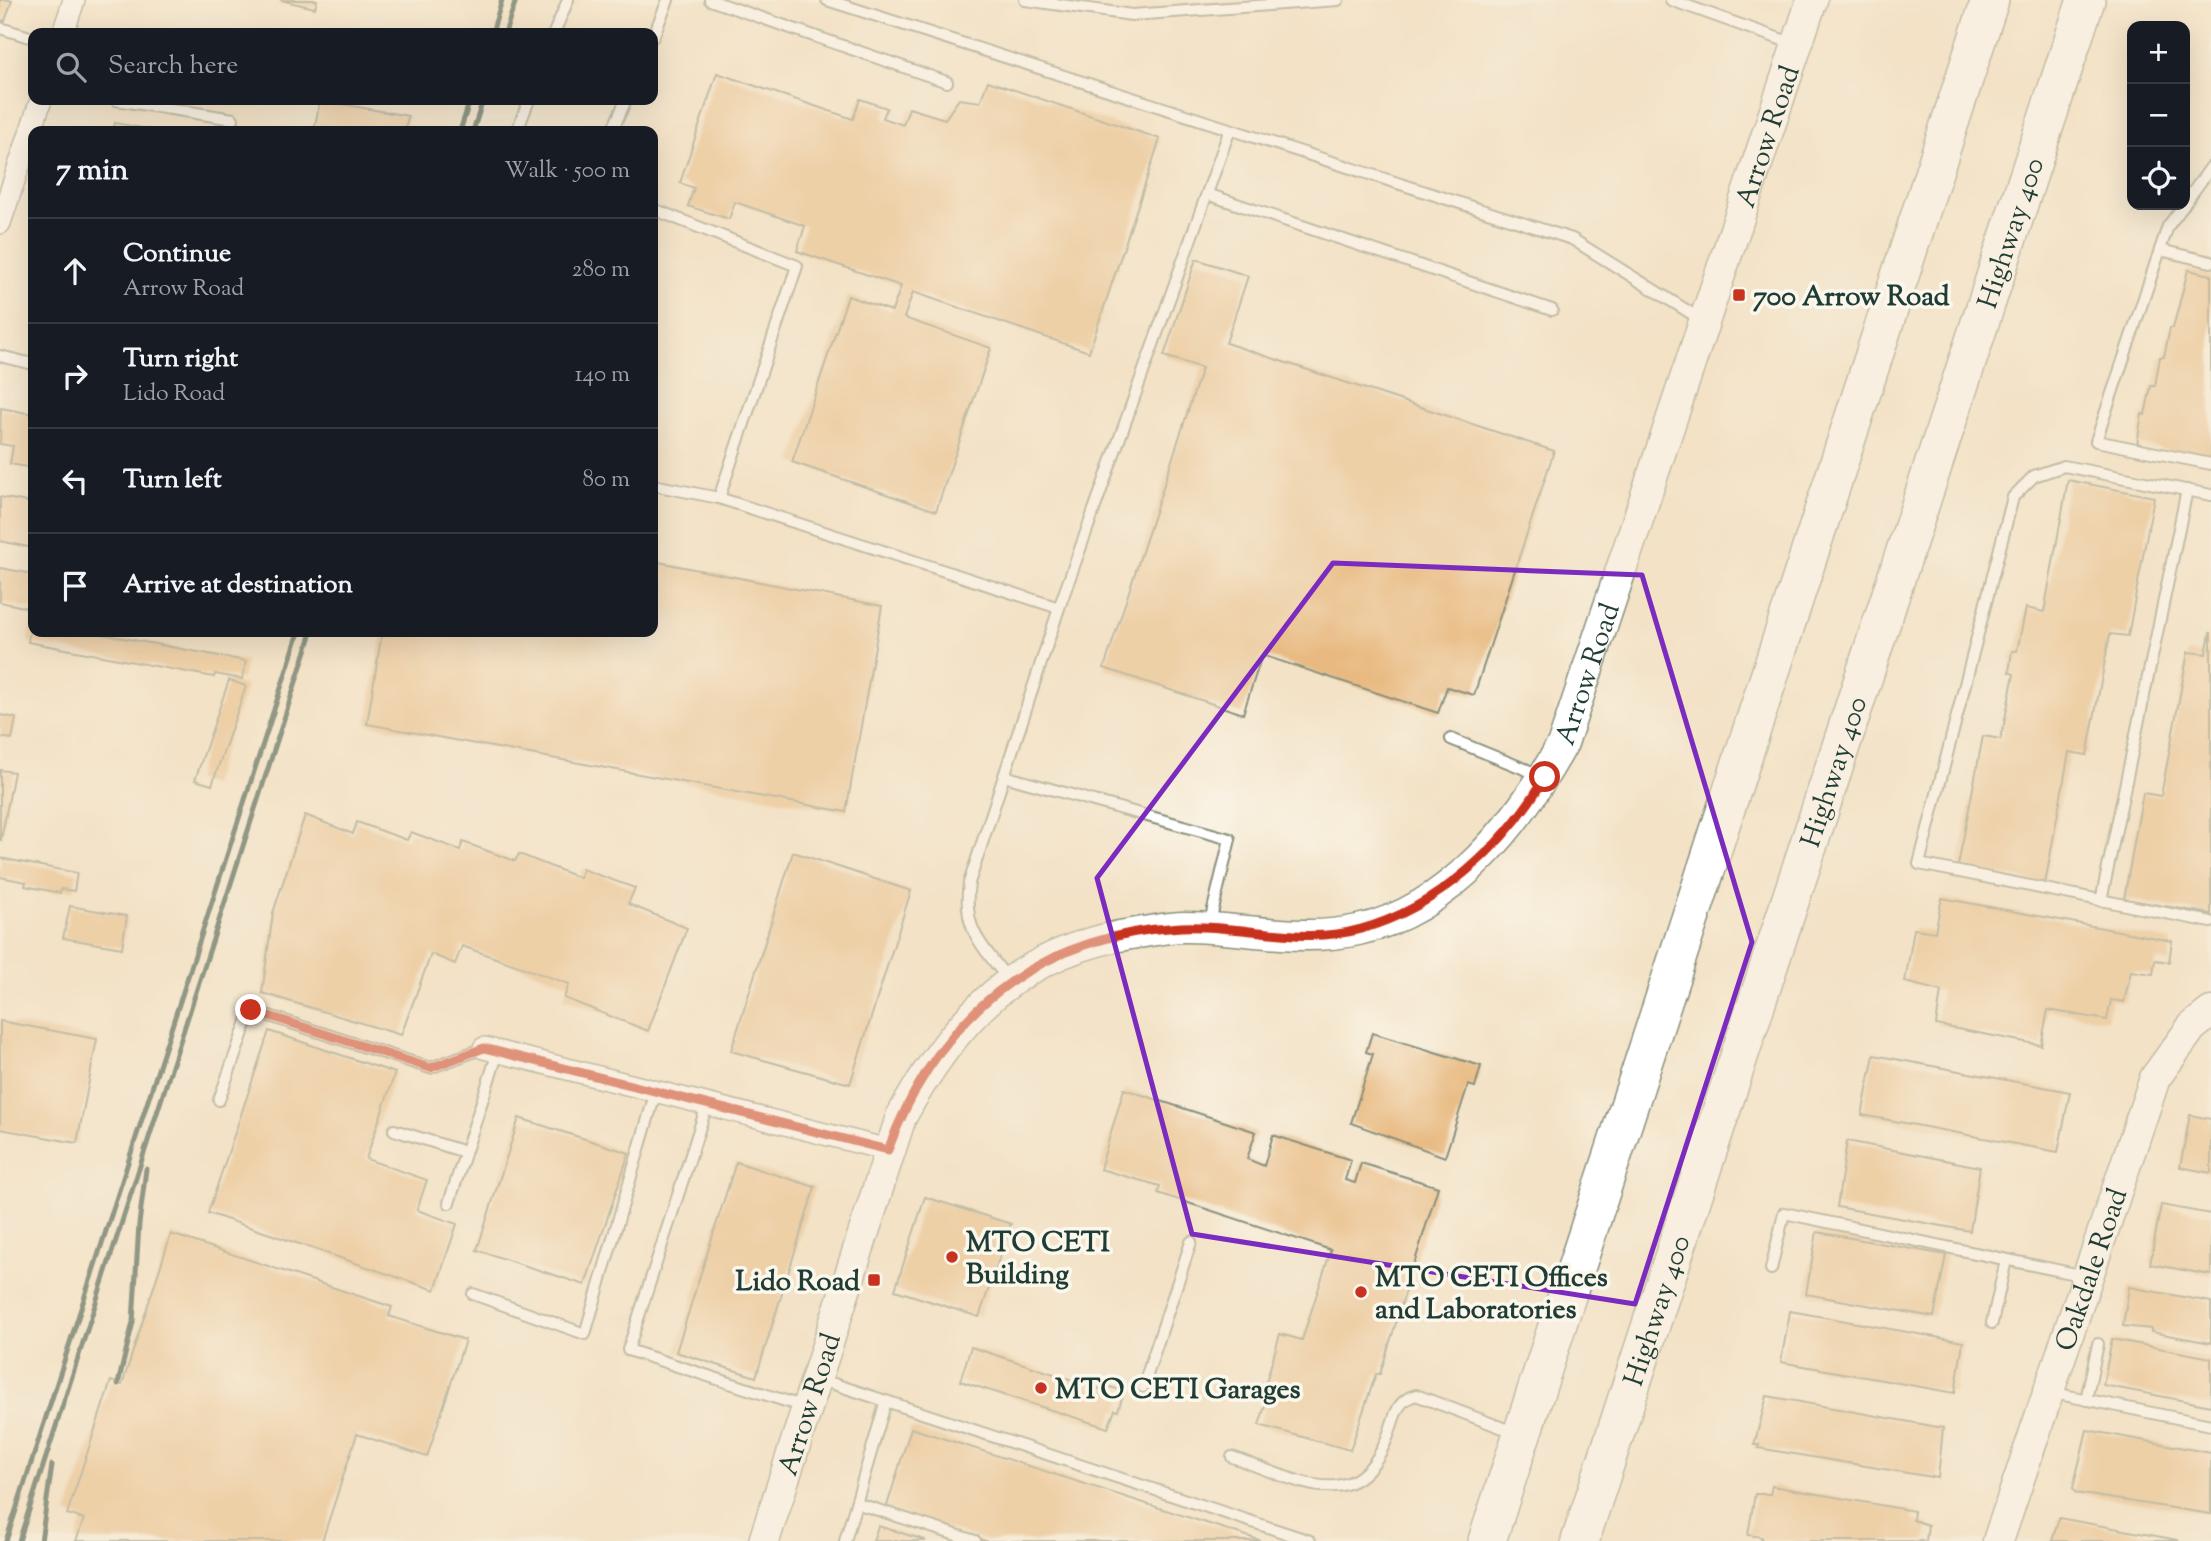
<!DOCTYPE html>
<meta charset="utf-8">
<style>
body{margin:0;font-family:"Sorts Mill Goudy",serif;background:#242831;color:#f1f3f6}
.controls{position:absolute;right:21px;top:21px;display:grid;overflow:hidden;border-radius:14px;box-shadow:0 7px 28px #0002}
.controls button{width:63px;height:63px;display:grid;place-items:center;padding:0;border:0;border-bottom:2px solid #363941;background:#171b24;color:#f1f3f6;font:35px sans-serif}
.stop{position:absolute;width:21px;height:21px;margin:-16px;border:5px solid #c8321e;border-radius:50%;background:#fff}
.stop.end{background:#c8321e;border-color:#fff;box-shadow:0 2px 7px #0008}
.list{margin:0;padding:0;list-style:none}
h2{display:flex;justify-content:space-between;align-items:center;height:91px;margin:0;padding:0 28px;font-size:30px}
h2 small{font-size:23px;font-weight:400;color:#9ea1a6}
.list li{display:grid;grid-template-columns:46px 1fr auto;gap:21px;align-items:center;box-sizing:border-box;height:105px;padding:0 28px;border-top:2px solid #363941}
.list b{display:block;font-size:26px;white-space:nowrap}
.list p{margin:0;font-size:23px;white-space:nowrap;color:#9ea1a6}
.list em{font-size:23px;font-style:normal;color:#9ea1a6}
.icon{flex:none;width:38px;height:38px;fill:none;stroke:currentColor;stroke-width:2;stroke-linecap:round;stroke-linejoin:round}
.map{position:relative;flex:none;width:2211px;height:1541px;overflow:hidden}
.search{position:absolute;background:#171b24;box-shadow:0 7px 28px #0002;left:28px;top:28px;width:630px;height:77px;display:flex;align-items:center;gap:18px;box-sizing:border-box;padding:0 24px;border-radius:14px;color:#9ea1a6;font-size:26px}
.panel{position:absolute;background:#171b24;box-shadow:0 7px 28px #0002;left:28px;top:126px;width:630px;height:511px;border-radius:14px}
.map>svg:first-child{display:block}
.building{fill:#e8ba81}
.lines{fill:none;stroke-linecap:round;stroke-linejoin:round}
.lane-casing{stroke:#89907d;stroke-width:14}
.street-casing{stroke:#89907d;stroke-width:24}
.secondary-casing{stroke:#89907d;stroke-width:33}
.highway-casing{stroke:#89907d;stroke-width:40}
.lane{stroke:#fff;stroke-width:10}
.street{stroke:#fff;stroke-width:21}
.secondary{stroke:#fff;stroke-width:30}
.highway{stroke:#fff;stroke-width:37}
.rail{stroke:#1f3d34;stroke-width:5}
.route{stroke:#c8321e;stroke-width:9}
.marked{fill:none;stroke:#7b2cbf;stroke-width:5;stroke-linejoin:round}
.poi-dot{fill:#c8321e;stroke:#fbf7ec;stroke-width:2.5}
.labels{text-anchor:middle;stroke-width:7;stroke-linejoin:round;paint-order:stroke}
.street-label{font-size:28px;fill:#1f3d34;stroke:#fbf7ec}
.poi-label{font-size:28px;font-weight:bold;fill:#1f3d34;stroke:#fbf7ec;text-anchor:start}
</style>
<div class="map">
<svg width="2211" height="1541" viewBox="0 0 2211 1541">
<rect width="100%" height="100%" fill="#fbf7ec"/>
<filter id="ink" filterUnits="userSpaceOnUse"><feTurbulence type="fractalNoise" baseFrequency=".0143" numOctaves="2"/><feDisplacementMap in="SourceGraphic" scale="14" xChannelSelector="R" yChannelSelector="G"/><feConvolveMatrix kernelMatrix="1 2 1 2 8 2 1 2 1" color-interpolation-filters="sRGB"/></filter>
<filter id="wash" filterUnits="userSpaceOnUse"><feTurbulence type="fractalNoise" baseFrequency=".00686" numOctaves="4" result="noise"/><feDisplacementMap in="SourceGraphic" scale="28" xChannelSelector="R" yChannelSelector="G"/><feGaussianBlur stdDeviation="1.57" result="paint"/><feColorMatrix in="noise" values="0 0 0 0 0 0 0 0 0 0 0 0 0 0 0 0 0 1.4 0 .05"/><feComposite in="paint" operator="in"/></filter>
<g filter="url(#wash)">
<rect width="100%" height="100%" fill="#f3e2c6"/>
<g id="blocks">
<!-- building -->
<g class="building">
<polygon points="0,0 12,0 5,21 0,20"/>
<polygon points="280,0 317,0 315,8"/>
<polygon points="717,73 853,119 860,99 887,108 883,118 903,125 909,108 945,119 959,99 980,102 988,81 1160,139 1089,352 913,292 904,318 991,348 936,511 792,462 848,296 892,311 901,286 797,251 805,226 735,202 729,219 688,206 694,188 680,183"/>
<polygon points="320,100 408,116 405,131 314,131"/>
<polygon points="115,123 153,130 153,131 113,131"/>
<polygon points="1196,259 1248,276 1226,343 1554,451 1474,695 1447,687 1438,713 1262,655 1243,714 1104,668 1202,368 1164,356"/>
<polygon points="2188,270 2211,275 2211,459 2137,444 2142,414 2145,415 2151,386 2155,386 2160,357 2164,357 2170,328 2173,328"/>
<polygon points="1,408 33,414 33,468 10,464 13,446 0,444"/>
<polygon points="2068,480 2154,497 2128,636 2110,634 2087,755 2069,752 2045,884 1958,866 1983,736 2001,739 2014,674 2009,672 2012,651 2017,651 2026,608 2044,612"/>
<polygon points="0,497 33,503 33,548 0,541"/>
<polygon points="653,561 882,606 846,812 367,724 382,632 653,632"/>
<polygon points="0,568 33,574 33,609 0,602"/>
<polygon points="32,618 33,632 91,632 246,661 242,679 215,674 214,677 28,642"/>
<polygon points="2210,633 2211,633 2211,914 2124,899 2143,793 2161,796 2188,652 2206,654"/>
<polygon points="229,680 246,686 212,785 195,780"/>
<polygon points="0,715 16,718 12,739 0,737"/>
<polygon points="0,770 14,772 1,840 0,840"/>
<polygon points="305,815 353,834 357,822 407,840 411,832 460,850 463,842 515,861 519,854 580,878 582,869 635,888 628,904 687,928 648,1031 564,998 569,984 462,946 455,964 431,954 401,1035 262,993 273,913"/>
<polygon points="793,852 911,891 850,1084 731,1051"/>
<polygon points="0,858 77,873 74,891 61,889 60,893 25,886 26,882 0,877"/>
<polygon points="1942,898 2172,941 2169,962 2155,960 2153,974 2131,971 2124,1002 2111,1000 2107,1020 2048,1010 2041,1045 1936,1025 1941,991 1905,982 1914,929 1935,932"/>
<polygon points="70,906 127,916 122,948 63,938"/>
<polygon points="0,1021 97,1039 77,1143 0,1129"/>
<polygon points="269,1031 395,1073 366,1159 427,1180 417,1210 457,1224 435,1290 208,1213"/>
<polygon points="1372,1033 1481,1066 1475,1087 1468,1085 1445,1157 1351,1123 1373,1054 1366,1052"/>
<polygon points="1874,1055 2070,1092 2058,1152 1862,1115"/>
<polygon points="1124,1089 1256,1132 1247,1159 1264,1166 1273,1135 1351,1160 1345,1180 1355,1183 1361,1163 1438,1187 1380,1374 1376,1374 1350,1450 1259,1425 1270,1390 1264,1389 1280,1334 1302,1340 1331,1250 1158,1193 1160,1186 1100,1169"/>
<polygon points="2190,1115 2211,1119 2211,1173 2180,1167"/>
<polygon points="519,1118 629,1153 585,1285 477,1250"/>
<polygon points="1847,1141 1980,1167 1970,1231 1837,1207"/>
<polygon points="736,1162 815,1187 756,1377 676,1352"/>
<polygon points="925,1197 1011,1224 979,1317 895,1290"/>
<polygon points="2161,1205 2211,1214 2211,1275 2150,1264"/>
<polygon points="1817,1232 1946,1255 1934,1317 1806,1294"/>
<polygon points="171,1234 392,1307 389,1316 465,1340 427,1457 357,1434 322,1541 76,1541 84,1519 67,1514 111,1381 122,1385"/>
<polygon points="2129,1287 2211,1302 2211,1343 2151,1332 2151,1329 2123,1326"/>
<polygon points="1790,1311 1963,1342 1955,1393 1781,1362"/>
<polygon points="2112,1339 2211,1358 2211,1406 2103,1385"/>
<polygon points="971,1347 1106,1391 1106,1386 1124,1391 1118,1411 1115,1410 1108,1428 960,1381"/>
<polygon points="1767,1396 1943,1428 1938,1478 1758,1448 1759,1445 1754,1445"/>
<polygon points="911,1428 1259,1540 1259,1541 986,1541 886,1509"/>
<polygon points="2087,1430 2211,1453 2211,1514 2076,1493 2073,1488"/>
<polygon points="1772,1486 1914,1511 1913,1520 1928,1525 1926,1541 1761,1541 1762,1537 1748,1535 1755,1494 1770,1494"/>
<polygon points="2059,1518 2178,1540 2178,1541 2052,1541"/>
<polygon points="878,1526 925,1540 925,1541 873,1541"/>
</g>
</g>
</g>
<g filter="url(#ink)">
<use href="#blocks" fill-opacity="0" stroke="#89907d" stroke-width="2"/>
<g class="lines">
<!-- lane casing -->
<g class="lane-casing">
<g id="lane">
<polyline points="710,0 947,82"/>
<polyline points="827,0 1572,239 1702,320"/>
<polyline points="1025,0 1132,15 1338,0"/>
<polyline points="1671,0 1794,44"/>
<polyline points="0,28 33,38"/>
<polyline points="554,33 568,0"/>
<polyline points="653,37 668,0"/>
<polyline points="116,100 233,119"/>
<polyline points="517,131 529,100"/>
<polyline points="612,131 626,100"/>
<polyline points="1207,194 1552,310"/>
<polyline points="2185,203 2211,167"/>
<polyline points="2184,205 2168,226 2096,441 2211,464"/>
<polyline points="653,209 797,266 719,498"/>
<polyline points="2160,250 2211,262"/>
<polyline points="0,356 33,364"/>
<polyline points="653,485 719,498 1059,608"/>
<polyline points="2211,495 2064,466 2034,476 2013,497 1919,864 2211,922"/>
<polyline points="1451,739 1542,776"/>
<polyline points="1004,776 1230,839 1209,926"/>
<polyline points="2101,901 2187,490"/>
<path d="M 1009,981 C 982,944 962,931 969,883 L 1059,608 L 1230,129"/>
<polyline points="219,1100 251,1010 430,1068 484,1048"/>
<polyline points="707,1105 628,1350 804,1407"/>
<polyline points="394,1130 465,1152"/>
<polyline points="449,1203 498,1052"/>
<polyline points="1771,1269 1784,1213 2085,1276"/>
<polyline points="473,1294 585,1334 656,1091"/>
<polyline points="1992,1323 2006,1260"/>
<polyline points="819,1379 1310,1541"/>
<polyline points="1143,1387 1191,1242"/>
<polyline points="2049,1392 2211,1425"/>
<polyline points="2086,1400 2098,1344"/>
<path d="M 1232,1457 C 1300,1481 1361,1521 1391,1427 C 1396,1411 1399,1400 1416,1395 L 1516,1433"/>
<polyline points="856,1503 975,1541"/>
<polyline points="845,1541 886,1401"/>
</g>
</g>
<!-- street casing -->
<g class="street-casing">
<g id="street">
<polyline points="63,33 74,0"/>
<polyline points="0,223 41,100"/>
<polyline points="484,1048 888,1150"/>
</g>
</g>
<!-- secondary casing -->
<g class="secondary-casing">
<g id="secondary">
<path id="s1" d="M 764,1541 L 901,1117 C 956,1017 1018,950 1137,933 C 1152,931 1168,927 1184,927 C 1242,927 1300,943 1358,930 C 1451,910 1520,821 1563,743 L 1812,0"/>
<path id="s2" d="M 1998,1541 L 2155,1078 L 2192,1027 L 2211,1012"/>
</g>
</g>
<!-- highway casing -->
<g class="highway-casing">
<g id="highway">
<polyline points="1487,1541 1990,0"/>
<path id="s3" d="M 1580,1541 L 2086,0"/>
</g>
</g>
<!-- lane -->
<use href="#lane" class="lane"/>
<!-- street -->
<use href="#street" class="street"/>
<!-- secondary -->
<use href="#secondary" class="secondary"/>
<!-- highway -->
<use href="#highway" class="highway"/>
<!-- rail -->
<g class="rail">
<polyline points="492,33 502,0"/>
<polyline points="505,33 516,0"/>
<polyline points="460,131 470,100"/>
<polyline points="473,131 483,100"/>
<polyline points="118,1384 133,1322 139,1224 146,1169"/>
<polyline points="6,1541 299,632"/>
<polyline points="19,1541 312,632"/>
<polyline points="41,1541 52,1465"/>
</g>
</g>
</g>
<g class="lines" filter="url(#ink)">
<!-- route -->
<path class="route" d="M 251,1010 L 430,1068 L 484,1048 L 888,1150 C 938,1016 1035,935 1181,927 C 1241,924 1302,946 1361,929 C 1437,908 1506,845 1545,777"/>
</g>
<!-- marked area -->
<path d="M0 0H2211V1541H0ZM 1333,563 L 1642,575 L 1752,942 L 1635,1304 L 1192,1234 L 1097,878 Z" fill="#f3e2c6" fill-opacity=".55" fill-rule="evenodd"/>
<path class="marked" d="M 1333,563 L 1642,575 L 1752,942 L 1635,1304 L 1192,1234 L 1097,878 Z"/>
<!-- markers -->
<g class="poi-dot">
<rect x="1732" y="288" width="14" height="14" rx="3.5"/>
<circle cx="952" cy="1257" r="7"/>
<rect x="867" y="1273" width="14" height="14" rx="3.5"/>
<circle cx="1361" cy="1292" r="7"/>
<circle cx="1041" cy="1388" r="7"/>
</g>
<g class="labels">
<!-- street labels -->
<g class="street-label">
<text dy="10" stroke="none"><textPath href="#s1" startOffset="1906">Arrow Road</textPath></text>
<text dy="10" stroke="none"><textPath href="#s3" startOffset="1377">Highway 400</textPath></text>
<text dy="10" stroke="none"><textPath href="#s1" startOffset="1339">Arrow Road</textPath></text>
<text dy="10" stroke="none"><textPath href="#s3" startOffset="810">Highway 400</textPath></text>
<text dy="10" stroke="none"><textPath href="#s2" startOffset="287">Oakdale Road</textPath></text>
<text dy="10" stroke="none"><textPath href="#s3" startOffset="243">Highway 400</textPath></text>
<text dy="10" stroke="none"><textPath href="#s1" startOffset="144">Arrow Road</textPath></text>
</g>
<!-- poi labels -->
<g class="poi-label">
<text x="1753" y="305">700 Arrow Road</text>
<text x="966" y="1251">MTO CETI<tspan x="966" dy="32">Building</tspan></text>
<text x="1375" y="1286">MTO CETI Offices<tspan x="1375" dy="32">and Laboratories</tspan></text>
<text x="860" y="1290" text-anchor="end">Lido Road</text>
<text x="1055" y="1398">MTO CETI Garages</text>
</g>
</g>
</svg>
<div class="controls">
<button>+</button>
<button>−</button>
<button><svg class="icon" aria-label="locate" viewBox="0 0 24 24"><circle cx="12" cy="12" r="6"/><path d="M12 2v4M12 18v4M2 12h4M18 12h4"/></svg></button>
</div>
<div class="stop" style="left:1545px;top:777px"></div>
<div class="stop end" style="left:251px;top:1010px"></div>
<div class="search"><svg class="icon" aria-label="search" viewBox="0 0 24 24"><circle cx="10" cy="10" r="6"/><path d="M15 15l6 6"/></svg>Search here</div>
<section class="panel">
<h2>7 min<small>Walk · 500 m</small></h2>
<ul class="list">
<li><svg class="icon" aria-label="ahead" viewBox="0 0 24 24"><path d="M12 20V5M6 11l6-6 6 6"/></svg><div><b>Continue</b><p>Arrow Road</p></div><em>280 m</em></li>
<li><svg class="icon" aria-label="right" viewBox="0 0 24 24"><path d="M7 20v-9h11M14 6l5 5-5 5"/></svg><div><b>Turn right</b><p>Lido Road</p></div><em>140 m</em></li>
<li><svg class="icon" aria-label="left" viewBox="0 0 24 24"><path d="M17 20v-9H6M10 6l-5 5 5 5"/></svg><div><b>Turn left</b></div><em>80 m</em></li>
<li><svg class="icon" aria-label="arrive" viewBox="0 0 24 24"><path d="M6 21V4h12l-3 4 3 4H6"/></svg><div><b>Arrive at destination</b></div></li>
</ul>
</section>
</div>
